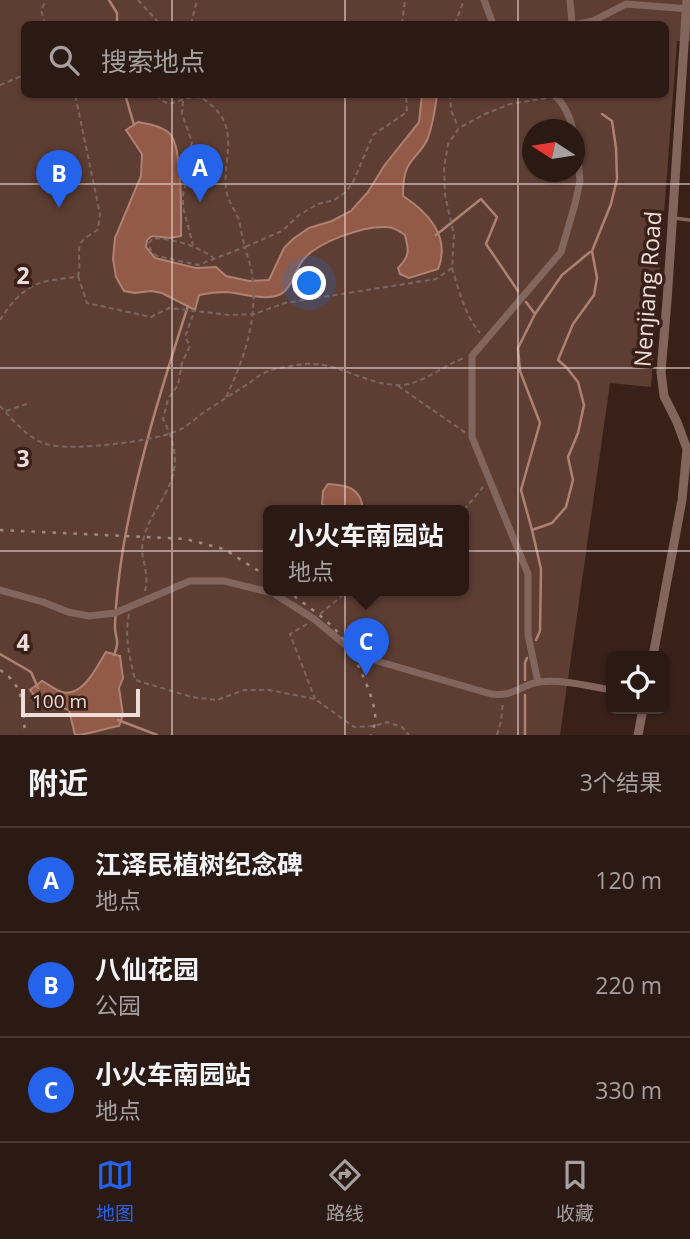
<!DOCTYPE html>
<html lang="zh">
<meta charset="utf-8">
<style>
body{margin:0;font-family:"Open Sans","Noto Sans SC",sans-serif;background:#33221c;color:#f1f3f6}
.controls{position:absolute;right:21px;bottom:21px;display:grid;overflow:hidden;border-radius:10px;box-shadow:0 2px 5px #0004}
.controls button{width:63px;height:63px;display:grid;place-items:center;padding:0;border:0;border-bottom:2px solid #473833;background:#2b1913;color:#f1f3f6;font:35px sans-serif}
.compass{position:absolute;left:522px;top:119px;width:63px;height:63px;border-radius:50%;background:#2b1913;box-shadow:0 2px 5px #0004;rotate:282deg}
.scale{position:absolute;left:21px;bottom:18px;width:119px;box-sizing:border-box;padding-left:7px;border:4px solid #eeddd8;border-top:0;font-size:19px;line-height:24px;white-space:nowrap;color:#eeddd8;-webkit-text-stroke:5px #392119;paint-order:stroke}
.you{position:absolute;left:310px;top:284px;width:24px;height:24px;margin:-18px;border:5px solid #fff;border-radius:50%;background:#1a73e8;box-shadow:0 0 0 10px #1a73e833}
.badge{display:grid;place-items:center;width:46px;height:46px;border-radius:50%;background:#2563eb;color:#fff;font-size:23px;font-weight:700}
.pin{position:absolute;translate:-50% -58px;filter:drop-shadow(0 2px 4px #0008)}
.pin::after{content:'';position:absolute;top:37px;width:24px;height:21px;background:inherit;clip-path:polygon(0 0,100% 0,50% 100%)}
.popup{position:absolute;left:263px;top:505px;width:206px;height:91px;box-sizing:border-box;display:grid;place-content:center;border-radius:10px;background:#2b1913;filter:drop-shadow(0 2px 5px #0005);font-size:23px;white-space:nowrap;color:#a6a0a0}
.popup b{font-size:26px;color:#f1f3f6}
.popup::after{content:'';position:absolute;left:50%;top:100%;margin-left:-14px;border:14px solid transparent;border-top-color:#2b1913}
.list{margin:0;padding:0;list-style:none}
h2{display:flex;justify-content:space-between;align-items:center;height:91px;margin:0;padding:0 28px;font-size:30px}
h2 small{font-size:23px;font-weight:400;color:#a6a0a0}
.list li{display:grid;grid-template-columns:46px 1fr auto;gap:21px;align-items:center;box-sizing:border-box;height:105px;padding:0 28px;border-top:2px solid #473833}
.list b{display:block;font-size:26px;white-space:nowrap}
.list p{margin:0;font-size:23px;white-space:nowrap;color:#a6a0a0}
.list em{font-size:23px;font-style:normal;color:#a6a0a0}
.icon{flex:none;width:38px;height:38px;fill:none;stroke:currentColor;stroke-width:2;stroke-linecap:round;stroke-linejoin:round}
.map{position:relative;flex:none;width:690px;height:735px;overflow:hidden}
.search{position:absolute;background:#2b1913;box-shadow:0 2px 5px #0004;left:21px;right:21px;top:21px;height:77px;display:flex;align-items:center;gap:18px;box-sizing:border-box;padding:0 24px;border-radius:10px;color:#a6a0a0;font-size:26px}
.sheet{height:406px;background:#2b1913}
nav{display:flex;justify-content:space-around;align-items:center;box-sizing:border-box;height:98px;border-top:2px solid #473833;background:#2b1913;font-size:19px;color:#a6a0a0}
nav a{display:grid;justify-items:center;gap:4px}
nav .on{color:#2563eb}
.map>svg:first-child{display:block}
.green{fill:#5e3e33;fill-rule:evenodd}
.water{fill:#925a47;stroke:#ae8172;stroke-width:2}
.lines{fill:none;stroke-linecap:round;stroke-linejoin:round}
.stream{stroke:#ae8172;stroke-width:2.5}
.path{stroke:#7c6760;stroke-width:2;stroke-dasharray:5 3.5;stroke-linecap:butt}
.service{stroke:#82665d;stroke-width:3.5}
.minor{stroke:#82665d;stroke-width:7}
.tertiary{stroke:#82665d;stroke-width:9}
.rail{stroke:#9f8b84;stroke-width:2.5;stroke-dasharray:3.5 7;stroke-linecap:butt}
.grid{fill:none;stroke:#eeddd8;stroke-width:2;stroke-opacity:0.55}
.labels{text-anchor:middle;stroke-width:7;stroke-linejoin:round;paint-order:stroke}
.street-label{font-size:23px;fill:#eeddd8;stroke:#392119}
.grid-label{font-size:23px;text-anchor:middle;font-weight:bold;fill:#eeddd8;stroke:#392119;stroke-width:7;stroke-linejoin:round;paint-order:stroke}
</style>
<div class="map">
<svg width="690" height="735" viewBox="0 0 690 735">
<rect width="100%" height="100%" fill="#392119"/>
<!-- green -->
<path class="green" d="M 0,0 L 690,0 L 690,41 L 677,41 L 651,387 L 610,383 L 560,735 L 0,735 ZM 24,24 L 666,24 L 666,94 L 24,94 ZM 532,130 L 574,130 L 574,172 L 532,172 ZM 268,510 L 464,510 L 464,590 L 268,590 Z"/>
<!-- water -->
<g class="water">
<path d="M 422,95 L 437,95 C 435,109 433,126 427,140 C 422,151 412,158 407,168 C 403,177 403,187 403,196 C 428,212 451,237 438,269 L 409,278 L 400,274 L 398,268 C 410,256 409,251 405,235 C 399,231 394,227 386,227 C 363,226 317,242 303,260 C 294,271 293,288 279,295 C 264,301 242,293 226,292 C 217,292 208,293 199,295 L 195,310 L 162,293 L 151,291 L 135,293 L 124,291 L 116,277 L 113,259 L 115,238 L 141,176 L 142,154 L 126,130 L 138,122 C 148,124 161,126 169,133 C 183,144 181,216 181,236 L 170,238 L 152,236 L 147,240 L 146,247 L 155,258 L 196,268 L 216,267 L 226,276 L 249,281 L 269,280 L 284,248 L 293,239 L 309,228 L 332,221 L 351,211 L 368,192 L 384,166 L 419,122 Z"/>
<path d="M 328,484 C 348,485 361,488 363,510 L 332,510 L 322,504 L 323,491 Z"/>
<path d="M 106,652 L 120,656 L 123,678 L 119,688 L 123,715 L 119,726 C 104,728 90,735 75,735 L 69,710 L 56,705 L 39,701 L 30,690 L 42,681 C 48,684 55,690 62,692 C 83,698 97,666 106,652 Z"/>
</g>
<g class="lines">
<!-- stream -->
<g class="stream">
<polyline points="109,0 117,13 117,24"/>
<polyline points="125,94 134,125"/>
<polyline points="436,235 481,199 497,217 486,244 518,291"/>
<polyline points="526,302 535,314 518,348 520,371 540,423 521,490 532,530 541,569 540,631 536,640"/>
<polyline points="535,314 562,275 590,252"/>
<polyline points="532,530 552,523 566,507 573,480 568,457 578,433 584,405 578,382 567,368 558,360 573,324 594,295 597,278 592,251 611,204 617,179 616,148 612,121 602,114"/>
<polyline points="0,654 31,672 38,688"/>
<path d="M 114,655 C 121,638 114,639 115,624 C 116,600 119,574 123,549 C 137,466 162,386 188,306"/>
<polyline points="525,680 525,663 527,658"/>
<polyline points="525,695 525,735"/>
<polyline points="118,720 157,735"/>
</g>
<!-- path -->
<g class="path">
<polyline points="138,0 160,24"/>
<polyline points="45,24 41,10 46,0"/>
<polyline points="191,24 197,0"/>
<polyline points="402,24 405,0"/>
<polyline points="455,24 464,0"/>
<polyline points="0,85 24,75"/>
<path d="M 158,94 L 161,100 L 169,104 C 177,102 187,97 196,97 C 201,97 206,100 210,104 C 240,128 223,157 226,190 C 228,201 235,210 239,220 C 241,229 242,238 245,247 L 282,231 L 299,215 L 318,204 L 334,200 L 346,192 L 354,180 L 373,135 L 407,112 L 406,94"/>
<polyline points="450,94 451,110 458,127"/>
<polyline points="183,101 182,114 192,142 187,160 187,180 183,194 183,207 193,245"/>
<path d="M 215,259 C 196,245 177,240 153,238 L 149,243 L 151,251 L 157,256 L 198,265 L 245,247 C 247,256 251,265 252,274 C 258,319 245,357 226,397"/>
<path d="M 452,268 C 459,290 465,316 480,333"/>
<polyline points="78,276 87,303 151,317 169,308 229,315 254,314 285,303 436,279 452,268 454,235 445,195 444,168 448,144 459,128 485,114 510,104 547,98"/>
<path d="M 0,320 C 11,303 23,288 43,282 C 54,279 67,279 78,276 C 82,263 75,249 83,240 C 87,236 94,233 98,229 L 100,214 L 75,94"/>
<polyline points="398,386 466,433"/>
<path d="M 0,406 C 14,421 30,441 50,445 C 73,451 161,441 181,429 C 189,425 196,418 203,413 C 218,403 233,393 248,384 C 253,380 259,375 266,372 C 275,368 287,367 297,365 C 332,358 361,383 395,385 C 420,387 441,366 464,358"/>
<polyline points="6,411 29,403"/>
<polyline points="464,510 483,487"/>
<path d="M 145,591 C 146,586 147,580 146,575 C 145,558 139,555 144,537 C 148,520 159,507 166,492 C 180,466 176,444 163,419 L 168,399 L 178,385 L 182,363 L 190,346 L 185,337 L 194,312"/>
<path d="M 129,614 C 124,637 130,658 135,680 L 192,697 L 217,700 L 244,690 L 269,690 L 315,699 L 354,727 L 374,726 L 387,722 L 402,727 L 409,735"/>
<polyline points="320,614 349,590"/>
<polyline points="307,624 290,634 315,699"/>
<polyline points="497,735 501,721 503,702"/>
</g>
<!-- service -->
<polyline class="service" points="674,218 690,220"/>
<!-- minor -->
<g class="minor">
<polyline points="484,0 493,24"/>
<polyline points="570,0 572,24"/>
<polyline points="578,24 593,21 626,4 690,9"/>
<path d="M 553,94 C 564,103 570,117 573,130"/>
<path d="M 0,590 L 43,602 L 68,612 L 89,616 L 115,613 L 190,581 L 224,581 L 273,593 L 314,619 L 348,647 L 377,661 L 491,694 C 514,697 520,685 539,682 C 560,679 590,686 611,690"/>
<polyline points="538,682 528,635 528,574 472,437 472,356 561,252 575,204 580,181 577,145 574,134"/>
</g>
<!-- tertiary -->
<g class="tertiary">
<polyline points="653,656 682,500 687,449 677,422 664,396 661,372 667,301 687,0"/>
<polyline points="638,735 643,709"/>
</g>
<!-- rail -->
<g class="rail">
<polyline points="0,530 186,539 224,549 268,577"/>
<path d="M 286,590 C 304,604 325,617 340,635 C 353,652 373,693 375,714 C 376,721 374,728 371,735"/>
<path d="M 0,670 C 25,685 23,709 25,735"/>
</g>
</g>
<!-- grid -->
<path class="grid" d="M 172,0 L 172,24M 345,0 L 345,24M 518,0 L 518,24M 172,94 L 172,735M 345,94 L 345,735M 518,94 L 518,735M 0,184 L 690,184M 0,368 L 690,368M 0,551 L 690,551"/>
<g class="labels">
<!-- street labels -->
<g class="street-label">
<text transform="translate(648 289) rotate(-86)" y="8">Nenjiang Road</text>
</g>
</g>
<g class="grid-label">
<text x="23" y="284">2</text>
<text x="23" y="467">3</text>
<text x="23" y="651">4</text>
</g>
</svg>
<div class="controls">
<button><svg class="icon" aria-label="locate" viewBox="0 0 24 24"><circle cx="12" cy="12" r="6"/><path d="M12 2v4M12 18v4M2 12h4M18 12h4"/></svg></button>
</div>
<svg class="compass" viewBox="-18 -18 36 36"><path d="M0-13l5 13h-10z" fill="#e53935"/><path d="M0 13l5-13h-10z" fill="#a6a0a0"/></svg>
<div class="scale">100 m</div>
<div class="you"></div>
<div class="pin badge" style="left:200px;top:202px">A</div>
<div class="pin badge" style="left:59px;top:208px">B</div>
<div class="pin badge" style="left:366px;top:676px">C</div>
<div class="popup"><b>小火车南园站</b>地点</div>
<div class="search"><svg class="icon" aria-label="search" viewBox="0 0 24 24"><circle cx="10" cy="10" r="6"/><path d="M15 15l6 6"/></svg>搜索地点</div>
</div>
<section class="sheet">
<h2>附近<small>3个结果</small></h2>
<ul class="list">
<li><span class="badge">A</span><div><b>江泽民植树纪念碑</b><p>地点</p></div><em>120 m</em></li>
<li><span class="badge">B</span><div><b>八仙花园</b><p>公园</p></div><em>220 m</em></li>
<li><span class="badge">C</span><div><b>小火车南园站</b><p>地点</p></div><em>330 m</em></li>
</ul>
</section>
<nav>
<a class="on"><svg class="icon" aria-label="map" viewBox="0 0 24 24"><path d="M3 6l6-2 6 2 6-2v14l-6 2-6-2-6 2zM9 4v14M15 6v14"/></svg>地图</a>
<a><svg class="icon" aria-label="directions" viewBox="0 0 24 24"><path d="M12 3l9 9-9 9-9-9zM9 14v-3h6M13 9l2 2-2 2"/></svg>路线</a>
<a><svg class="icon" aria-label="saved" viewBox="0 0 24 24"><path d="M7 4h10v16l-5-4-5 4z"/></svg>收藏</a>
</nav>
